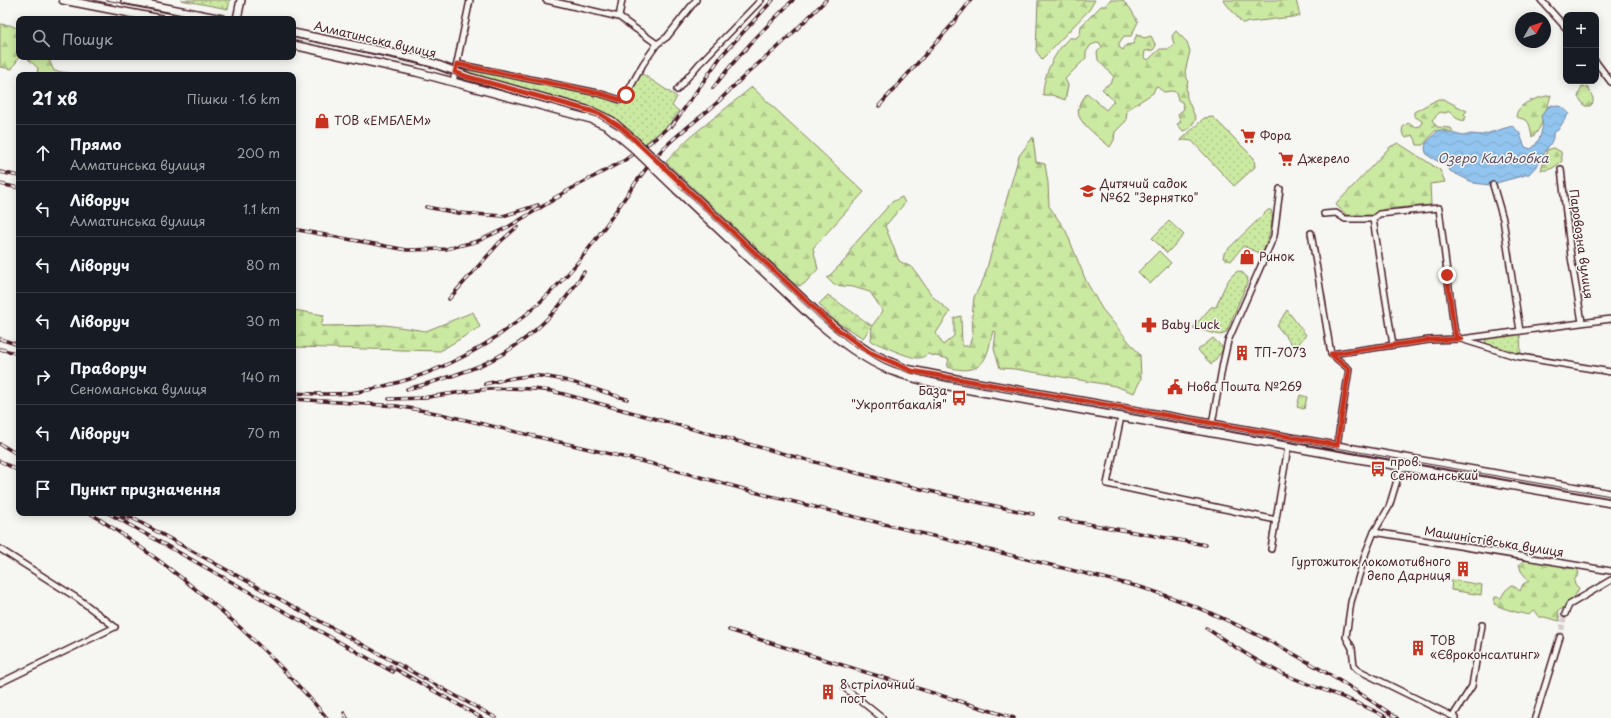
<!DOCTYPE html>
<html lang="uk">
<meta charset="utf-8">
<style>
body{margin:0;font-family:"Playpen Sans",sans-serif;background:#242831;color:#f1f3f6}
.controls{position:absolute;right:12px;top:12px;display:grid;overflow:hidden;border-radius:8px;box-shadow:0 2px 10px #0003}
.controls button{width:36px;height:36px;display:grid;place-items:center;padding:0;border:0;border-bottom:1px solid #363941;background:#171b24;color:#f1f3f6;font:20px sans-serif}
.compass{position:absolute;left:1515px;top:12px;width:36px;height:36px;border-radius:50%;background:#171b24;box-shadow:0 2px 10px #0003;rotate:50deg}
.stop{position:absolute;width:12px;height:12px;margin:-9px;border:3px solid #c8321e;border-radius:50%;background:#fff}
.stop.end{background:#c8321e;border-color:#fff;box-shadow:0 1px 4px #0008}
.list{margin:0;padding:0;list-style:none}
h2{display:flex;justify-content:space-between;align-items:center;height:52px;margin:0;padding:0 16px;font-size:17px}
h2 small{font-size:13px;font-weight:400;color:#9ea1a6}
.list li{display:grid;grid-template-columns:26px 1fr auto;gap:12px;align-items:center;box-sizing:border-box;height:56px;padding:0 16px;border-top:1px solid #363941}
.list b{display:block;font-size:15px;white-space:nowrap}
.list p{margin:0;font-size:13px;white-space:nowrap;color:#9ea1a6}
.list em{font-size:13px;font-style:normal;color:#9ea1a6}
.icon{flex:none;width:22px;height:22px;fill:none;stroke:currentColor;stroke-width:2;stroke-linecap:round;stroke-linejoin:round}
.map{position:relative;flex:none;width:1611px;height:718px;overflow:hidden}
.search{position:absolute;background:#171b24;box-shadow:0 2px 10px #0003;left:16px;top:16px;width:280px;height:44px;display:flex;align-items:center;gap:10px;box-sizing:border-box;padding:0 14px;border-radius:8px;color:#9ea1a6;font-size:15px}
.panel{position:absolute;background:#171b24;box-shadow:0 2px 10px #0003;left:16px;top:72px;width:280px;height:444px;border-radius:8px}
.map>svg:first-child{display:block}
.grass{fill:url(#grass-dots);stroke:#8a8466}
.forest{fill:url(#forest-firs);stroke:#8a8466}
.wetland{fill:url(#wetland-marsh);stroke:#8a8466}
.garden{fill:#cae9a1;stroke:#8a8466}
.water{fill:url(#water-waves);stroke:#7582a0}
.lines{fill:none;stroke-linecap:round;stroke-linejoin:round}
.street-tunnel{stroke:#d4cbca;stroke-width:5;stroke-dasharray:5 2.5;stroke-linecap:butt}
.street-casing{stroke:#4a1f2b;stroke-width:8}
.secondary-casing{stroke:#4a1f2b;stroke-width:10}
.street{stroke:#f6f6f2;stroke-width:5}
.secondary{stroke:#f6f6f2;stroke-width:7}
.tram{stroke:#4a1f2b;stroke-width:1}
.rail-casing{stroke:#4a1f2b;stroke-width:3.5}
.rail{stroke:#f6f6f2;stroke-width:2;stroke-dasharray:6;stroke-linecap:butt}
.secondary-bridge-casing{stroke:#4a1f2b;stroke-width:10;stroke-linecap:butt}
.secondary-bridge{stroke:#f6f6f2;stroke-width:7}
.route{stroke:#c8321e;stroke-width:5}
.labels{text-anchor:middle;stroke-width:3;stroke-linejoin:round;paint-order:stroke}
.street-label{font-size:12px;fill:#4a1f2b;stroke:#f6f6f2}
.poi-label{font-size:12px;fill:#4a1f2b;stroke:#f6f6f2;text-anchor:start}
.water-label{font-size:13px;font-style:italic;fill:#5f5166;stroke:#f6f6f2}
</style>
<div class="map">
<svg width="1611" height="718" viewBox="0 0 1611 718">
<defs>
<pattern id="grass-dots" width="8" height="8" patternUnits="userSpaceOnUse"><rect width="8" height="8" fill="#cae9a1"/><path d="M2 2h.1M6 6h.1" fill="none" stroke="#afc78b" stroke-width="1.8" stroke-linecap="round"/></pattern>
<pattern id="forest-firs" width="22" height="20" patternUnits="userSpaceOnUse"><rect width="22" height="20" fill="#cae9a1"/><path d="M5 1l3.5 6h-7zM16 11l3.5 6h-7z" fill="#afc78b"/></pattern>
<pattern id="wetland-marsh" width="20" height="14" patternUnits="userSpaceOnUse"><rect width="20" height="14" fill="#cae9a1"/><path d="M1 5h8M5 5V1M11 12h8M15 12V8" fill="none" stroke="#afc78b"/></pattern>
<pattern id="water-waves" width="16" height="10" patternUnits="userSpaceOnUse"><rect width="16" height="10" fill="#91c4ee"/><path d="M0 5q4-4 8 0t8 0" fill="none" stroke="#7fa8cc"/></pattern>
</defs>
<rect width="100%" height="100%" fill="#f6f6f2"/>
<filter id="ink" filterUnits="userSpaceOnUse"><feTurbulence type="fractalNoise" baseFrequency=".025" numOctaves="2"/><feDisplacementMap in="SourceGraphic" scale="8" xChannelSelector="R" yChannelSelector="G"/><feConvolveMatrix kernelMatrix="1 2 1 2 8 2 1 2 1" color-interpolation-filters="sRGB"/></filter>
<g filter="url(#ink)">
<!-- grass -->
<g class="grass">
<polygon points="181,0 230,0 228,9"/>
<path d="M 464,68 L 601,97 L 620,104 L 625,101 L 641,73 L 677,97 L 672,106 L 679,111 L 669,125 L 643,145 C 626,127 612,116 589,107 L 470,74 Z"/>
<polygon points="1213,117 1254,158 1255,167 1234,186 1192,141 1184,140 1180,141 1204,118"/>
<path d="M 1268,210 L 1271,210 C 1276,219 1266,244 1262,254 L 1243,246 L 1231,261 L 1223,258 L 1224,253 Z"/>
<polygon points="1169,221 1184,235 1167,253 1152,238"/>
<path d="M 1238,271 L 1243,273 L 1248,278 L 1247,283 L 1227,331 L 1224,334 L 1220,335 L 1193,328 L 1211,307 L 1216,307 C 1221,296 1227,276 1238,271 Z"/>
<polygon points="1287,310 1306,335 1295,348 1277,326"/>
<polygon points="1520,334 1521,355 1485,345 1486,338"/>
<polygon points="1213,338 1224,349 1211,365 1198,350"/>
<polygon points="1300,395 1307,397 1304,409 1297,407"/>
<polygon points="1452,580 1482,585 1481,595 1451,590"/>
</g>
<!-- forest -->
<g class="forest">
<polygon points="1038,0 1095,0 1089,10 1042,59 1036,51"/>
<path d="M 1110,0 L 1122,0 L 1130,8 L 1138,22 L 1131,36 L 1124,36 L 1119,43 L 1119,47 L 1123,50 L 1126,45 L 1133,44 L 1137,34 L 1144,38 L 1151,36 L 1156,46 L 1153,50 L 1145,51 L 1144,57 L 1148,60 L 1160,49 L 1169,49 L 1174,45 L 1172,36 L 1176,31 L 1187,42 L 1190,51 L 1185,72 L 1188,81 L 1186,88 L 1187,98 L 1196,119 L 1189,129 L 1183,131 L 1177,124 L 1181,122 L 1178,114 L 1184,109 L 1182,102 L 1178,100 L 1176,92 L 1171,91 L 1164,92 L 1156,86 L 1153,93 L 1127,110 L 1126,121 L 1115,132 L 1114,140 L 1110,147 C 1102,140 1082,125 1079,116 C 1076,108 1083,99 1087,93 L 1106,110 L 1114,101 L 1102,89 L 1111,82 L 1114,77 L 1098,60 L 1097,52 L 1102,47 L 1099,42 L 1091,45 L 1086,52 L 1086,58 L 1065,79 L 1068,85 L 1065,100 L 1052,95 L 1043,95 C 1043,74 1055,52 1069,38 L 1076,38 L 1080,34 L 1081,26 L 1101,6 L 1105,6 Z"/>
<polygon points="1223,0 1296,0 1300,16 1242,23"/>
<polygon points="0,24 10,25 19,29 19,57 12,69 0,67"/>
<polygon points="29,57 48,57 54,71 83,75 37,75 38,68 28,59"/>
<polygon points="1582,86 1587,87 1593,98 1593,103 1590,106 1585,106 1578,97"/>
<polygon points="752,87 864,192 813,248 818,269 804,284 798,286 792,282 666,162 689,138"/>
<path d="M 1551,95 C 1548,105 1541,132 1532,137 C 1531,132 1530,122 1526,120 C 1522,118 1519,119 1516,116 C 1519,101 1539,98 1551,95 Z"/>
<polygon points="1438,99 1443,99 1467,111 1464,114 1466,117 1463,121 1456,118 1450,111 1445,113 1440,112 1432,120 1437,127 1451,128 1453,132 1443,130 1435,131 1423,145 1417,145 1415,138 1412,135 1406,138 1402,132 1403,127 1408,123 1414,127 1421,126 1422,121 1414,116 1414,112"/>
<path d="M 1033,137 L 1036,162 L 1045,164 L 1048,183 L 1049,206 L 1066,231 L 1086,281 L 1102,309 L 1140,355 L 1141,379 L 1134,393 L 1115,386 L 1015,369 L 1000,368 L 994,349 L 996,332 L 993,331 C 990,339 990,349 986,356 C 979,373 962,371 947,367 L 949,359 L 927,354 C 925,356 922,358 919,358 C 911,359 881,345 871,341 L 872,326 L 883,311 L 870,292 L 853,287 L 834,285 L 827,278 L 848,257 L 851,248 L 892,202 L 902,197 L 905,203 L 885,226 L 899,261 L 913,268 L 933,297 L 950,312 L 936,333 L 943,345 L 954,336 L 954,318 L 961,316 L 962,346 L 969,346 L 973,334 L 972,317 L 974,297 L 984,278 L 1019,156 Z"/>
<polygon points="1398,143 1440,170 1445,182 1430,184 1431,205 1384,209 1374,215 1347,215 1336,205 1338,202 1390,147"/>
<path d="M 1554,148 L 1561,152 L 1562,161 C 1555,167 1550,171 1541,170 L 1547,150 Z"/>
<polygon points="293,310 324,315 321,326 385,325 426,331 473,312 480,327 440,351 293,347"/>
<path d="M 1527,559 L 1560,565 C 1565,570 1570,569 1576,567 L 1579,573 L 1574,581 L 1575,584 L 1579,588 C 1575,598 1568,606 1558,611 L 1560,621 L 1544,617 L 1539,617 L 1537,613 L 1533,611 L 1529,615 C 1519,613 1503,609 1494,604 L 1495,597 L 1501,598 L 1505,591 L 1512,585 L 1520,591 L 1523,584 L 1529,581 L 1521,571 L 1519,564 Z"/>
</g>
<!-- wetland -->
<polygon class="wetland" points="828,295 872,326 863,338 835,321 819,304"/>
<!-- garden -->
<polygon class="garden" points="1159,251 1171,263 1150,284 1138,272"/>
<!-- water -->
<path class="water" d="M 1552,105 L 1562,107 L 1569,113 L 1558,130 L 1553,133 C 1555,144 1542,150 1542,160 L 1529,174 L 1489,185 L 1474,183 L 1450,171 L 1445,165 L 1430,157 L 1426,153 L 1425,148 L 1426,143 L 1439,130 L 1463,136 L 1471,134 L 1482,135 L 1512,126 L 1519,132 L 1525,147 L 1531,149 C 1540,143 1545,126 1541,116 L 1547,108 Z"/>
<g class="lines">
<!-- street-tunnel -->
<polyline class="street-tunnel" points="1560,637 1565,614"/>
<!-- street casing -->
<g class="street-casing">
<g id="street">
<polyline points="546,0 619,17 657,44"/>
<polyline points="1541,0 1566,28"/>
<polyline points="619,17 622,0"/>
<polyline points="1596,62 1611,82"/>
<polyline points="457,64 598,93 621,100 626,95 643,64 657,44 667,37 696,0"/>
<polyline points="453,82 470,0"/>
<polyline points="677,90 699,64 761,0"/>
<polyline points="1561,169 1571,257 1582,322"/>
<polyline points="1493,185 1503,219 1520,331"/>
<polyline points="1324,214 1336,213 1345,219 1373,219"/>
<polyline points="1373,219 1379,214 1439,208 1454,328 1456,335 1461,339 1515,356 1611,372"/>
<polyline points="1373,219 1393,345"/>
<polyline points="1311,233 1331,354 1349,369 1337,445"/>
<polyline points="1331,354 1429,340 1461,339 1611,319"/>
<polyline points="1121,417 1107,484 1276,520"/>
<polyline points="1212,424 1223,363 1228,341 1274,236 1280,189"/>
<polyline points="1374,532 1389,507 1401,467"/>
<polyline points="0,549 80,600 115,627 0,683"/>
<polyline points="1271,549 1288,447"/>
<polyline points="1565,614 1569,605 1611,580"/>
<polyline points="845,688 882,718"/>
<polyline points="1453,716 1472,686 1482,625"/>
<polyline points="1456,718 1358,670 1354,666 1352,648 1346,637 1351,602 1366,552 1374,532 1611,571"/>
<polyline points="1535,718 1560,637"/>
</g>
</g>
<!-- secondary casing -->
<g class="secondary-casing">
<g id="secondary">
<polyline points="63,0 161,19"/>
<polyline points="125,0 222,19"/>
<polyline points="237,19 241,0"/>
<polyline points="293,33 411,57 435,64 469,77 591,111 612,121 636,142"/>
<polyline points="293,45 416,72 591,119 607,126 631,146"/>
<polyline points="682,185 822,317 851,340 869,352 906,369 961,380 1611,494"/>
<path d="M 677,190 L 817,322 C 840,341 864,360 892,371 C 925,383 959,388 993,394 C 1042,403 1090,411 1139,420 C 1296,448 1454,476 1611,503"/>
</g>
</g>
<!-- street -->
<use href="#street" class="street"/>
<!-- secondary -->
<use href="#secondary" class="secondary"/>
<!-- tram -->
<g class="tram">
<polyline points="93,0 112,4"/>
<polyline points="106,0 204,19"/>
<polyline points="293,37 431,67 510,93 598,117 621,131 824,322 851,344 884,363 907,372 924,376 1611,496"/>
</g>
<!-- rail casing -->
<g class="rail-casing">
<g id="rail">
<path d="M 713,88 C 737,56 765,28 793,0"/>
<polyline points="879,106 950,27 971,0"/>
<polyline points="672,126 722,55 773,0"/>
<polyline points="0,172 19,176"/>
<polyline points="0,184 19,188"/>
<polyline points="554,198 625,160 656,138 675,121"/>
<polyline points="426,207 458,213 503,216 538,205"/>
<polyline points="293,229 407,250 446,249 478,241 508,227 560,196"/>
<polyline points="449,299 500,242 517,227"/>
<polyline points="0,339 19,345"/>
<polyline points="0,349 19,354"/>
<path d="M 485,384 C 503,380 522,375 540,376 C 570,379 599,391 627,399"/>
<path d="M 407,389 C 427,384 447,378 466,371 C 517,353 555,318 584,272"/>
<path d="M 293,393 C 311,394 330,395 348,393 C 364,392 380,387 396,383 C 473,362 537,315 586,252 C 612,220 632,183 660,152 C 675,136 693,123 710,109 C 724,97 736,83 750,71 C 758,63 768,56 776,49 C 793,33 809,17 826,0"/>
<path d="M 422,398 C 467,391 506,384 552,391 C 712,433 871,481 1033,514"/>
<path d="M 293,399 L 397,406 L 436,413 L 653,464 L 758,493 L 1140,587 C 1231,615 1318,664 1397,718"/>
<polyline points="389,399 427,398"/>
<polyline points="0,444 19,455"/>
<polyline points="0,461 19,471"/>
<path d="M 90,513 C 179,570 259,637 327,718"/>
<polyline points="108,513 393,672"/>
<polyline points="115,513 128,520"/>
<polyline points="123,513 496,718"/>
<polyline points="1060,519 1206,545"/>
<path d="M 1206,628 C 1229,643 1253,660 1279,672 C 1314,688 1352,698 1386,717"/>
<polyline points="729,630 1014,718"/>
<polyline points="390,666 482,718"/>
<polyline points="344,713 347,718"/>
</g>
</g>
<!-- rail -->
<use href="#rail" class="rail"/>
<!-- secondary-bridge casing -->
<g class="secondary-bridge-casing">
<g id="secondary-bridge">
<polyline points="636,142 682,185"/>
<polyline points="631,146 677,190"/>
</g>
</g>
<!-- secondary-bridge -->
<use href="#secondary-bridge" class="secondary-bridge"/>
</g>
</g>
<g class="lines" filter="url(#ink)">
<!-- route -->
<polyline class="route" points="626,95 621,100 598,93 457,64 455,72 468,77 591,111 600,114 622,128 833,326 869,352 912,371 1337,445 1349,369 1331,354 1429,340 1461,339 1456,336 1454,328 1447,275"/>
</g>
<!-- icons -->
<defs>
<g id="shop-bare" transform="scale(1.2)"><path d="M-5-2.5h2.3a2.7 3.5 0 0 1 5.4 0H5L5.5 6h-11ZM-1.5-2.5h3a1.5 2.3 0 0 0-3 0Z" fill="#c8321e" stroke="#f6f6f2" stroke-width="2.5" paint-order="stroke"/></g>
<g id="supermarket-bare" transform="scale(1.2)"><path d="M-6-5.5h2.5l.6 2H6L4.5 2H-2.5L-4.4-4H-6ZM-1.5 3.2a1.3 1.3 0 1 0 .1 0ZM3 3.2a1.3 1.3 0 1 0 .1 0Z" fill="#c8321e" stroke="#f6f6f2" stroke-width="2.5" paint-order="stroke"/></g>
<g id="school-bare" transform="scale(1.2)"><path d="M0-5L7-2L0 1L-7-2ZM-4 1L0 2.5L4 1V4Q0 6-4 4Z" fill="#c8321e" stroke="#f6f6f2" stroke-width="2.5" paint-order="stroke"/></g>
<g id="pharmacy-bare" transform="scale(1.2)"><path d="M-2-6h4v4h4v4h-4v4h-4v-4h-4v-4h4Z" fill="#c8321e" stroke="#f6f6f2" stroke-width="2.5" paint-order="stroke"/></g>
<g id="building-bare" transform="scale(1.2)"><path d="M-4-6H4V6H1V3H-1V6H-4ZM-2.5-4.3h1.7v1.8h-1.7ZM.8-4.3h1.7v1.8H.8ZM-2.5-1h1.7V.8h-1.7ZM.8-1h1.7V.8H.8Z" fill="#c8321e" stroke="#f6f6f2" stroke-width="2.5" paint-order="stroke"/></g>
<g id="civic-bare" transform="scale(1.2)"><path d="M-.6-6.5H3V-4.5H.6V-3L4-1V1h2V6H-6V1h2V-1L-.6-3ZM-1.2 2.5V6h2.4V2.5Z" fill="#c8321e" stroke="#f6f6f2" stroke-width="2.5" paint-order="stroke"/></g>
<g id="bus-bare" transform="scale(1.2)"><path d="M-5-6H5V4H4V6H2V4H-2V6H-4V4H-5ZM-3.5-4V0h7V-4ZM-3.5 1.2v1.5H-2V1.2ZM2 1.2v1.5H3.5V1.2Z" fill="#c8321e" stroke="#f6f6f2" stroke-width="2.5" paint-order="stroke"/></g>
</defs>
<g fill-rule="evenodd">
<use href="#shop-bare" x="322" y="121"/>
<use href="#supermarket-bare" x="1248" y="136"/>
<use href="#supermarket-bare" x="1286" y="159"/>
<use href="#school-bare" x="1088" y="191"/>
<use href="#shop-bare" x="1247" y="257"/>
<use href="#pharmacy-bare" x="1149" y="325"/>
<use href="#building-bare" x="1242" y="353"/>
<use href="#civic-bare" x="1175" y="387"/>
<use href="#bus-bare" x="959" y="398"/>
<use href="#bus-bare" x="1378" y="469"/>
<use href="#building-bare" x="1463" y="569"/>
<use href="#building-bare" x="1418" y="648"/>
<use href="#building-bare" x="828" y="692"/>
</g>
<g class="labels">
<!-- street labels -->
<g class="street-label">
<text transform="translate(375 40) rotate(13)" y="4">Алматинська вулиця</text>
<text transform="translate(1581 244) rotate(82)" y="4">Паровозна вулиця</text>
<text transform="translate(1494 542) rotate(9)" y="4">Машиністівська вулиця</text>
</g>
<!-- poi labels -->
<g class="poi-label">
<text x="334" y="125">ТОВ «ЕМБЛЕМ»</text>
<text x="1260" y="140">Фора</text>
<text x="1298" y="163">Джерело</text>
<text x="1100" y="188">Дитячий садок<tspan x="1100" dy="14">№62 "Зернятко"</tspan></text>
<text x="1259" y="261">Ринок</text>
<text x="1161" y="329">Baby Luck</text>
<text x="1254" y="357">ТП-7073</text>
<text x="1187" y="391">Нова Пошта №269</text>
<text x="947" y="395" text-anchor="end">База<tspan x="947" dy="14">"Укроптбакалія"</tspan></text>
<text x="1390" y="466">пров.<tspan x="1390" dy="14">Сеноманський</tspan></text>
<text x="1451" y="566" text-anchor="end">Гуртожиток локомотивного<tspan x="1451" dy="14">депо Дарниця</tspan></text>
<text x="1430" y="645">ТОВ<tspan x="1430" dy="14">«Євроконсалтинг»</tspan></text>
<text x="840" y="689">8 стрілочний<tspan x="840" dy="14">пост</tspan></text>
</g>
<!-- water labels -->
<g class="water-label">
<text x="1493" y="163">Озеро Калдьобка</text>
</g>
</g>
</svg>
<div class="controls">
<button>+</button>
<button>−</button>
</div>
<svg class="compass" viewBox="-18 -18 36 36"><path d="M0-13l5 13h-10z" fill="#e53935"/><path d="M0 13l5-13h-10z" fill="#9ea1a6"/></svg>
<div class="stop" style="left:626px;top:95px"></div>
<div class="stop end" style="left:1447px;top:275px"></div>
<div class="search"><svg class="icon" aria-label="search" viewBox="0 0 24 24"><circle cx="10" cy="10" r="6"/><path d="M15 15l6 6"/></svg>Пошук</div>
<section class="panel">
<h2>21 хв<small>Пішки · 1.6 km</small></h2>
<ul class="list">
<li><svg class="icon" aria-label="ahead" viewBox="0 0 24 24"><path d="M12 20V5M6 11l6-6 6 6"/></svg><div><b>Прямо</b><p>Алматинська вулиця</p></div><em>200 m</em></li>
<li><svg class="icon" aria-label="left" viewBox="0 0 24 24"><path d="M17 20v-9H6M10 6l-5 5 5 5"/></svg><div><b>Ліворуч</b><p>Алматинська вулиця</p></div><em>1.1 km</em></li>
<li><svg class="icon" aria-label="left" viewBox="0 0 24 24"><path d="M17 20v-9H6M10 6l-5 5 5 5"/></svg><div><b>Ліворуч</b></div><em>80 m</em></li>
<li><svg class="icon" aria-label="left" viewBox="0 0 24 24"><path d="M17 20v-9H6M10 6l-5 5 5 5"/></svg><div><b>Ліворуч</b></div><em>30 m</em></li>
<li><svg class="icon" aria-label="right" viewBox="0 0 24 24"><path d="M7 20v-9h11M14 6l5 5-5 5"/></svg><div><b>Праворуч</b><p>Сеноманська вулиця</p></div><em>140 m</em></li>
<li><svg class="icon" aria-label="left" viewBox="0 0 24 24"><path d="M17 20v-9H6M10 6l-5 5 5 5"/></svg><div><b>Ліворуч</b></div><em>70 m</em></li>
<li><svg class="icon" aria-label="arrive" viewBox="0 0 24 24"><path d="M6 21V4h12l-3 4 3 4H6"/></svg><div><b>Пункт призначення</b></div></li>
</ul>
</section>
</div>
